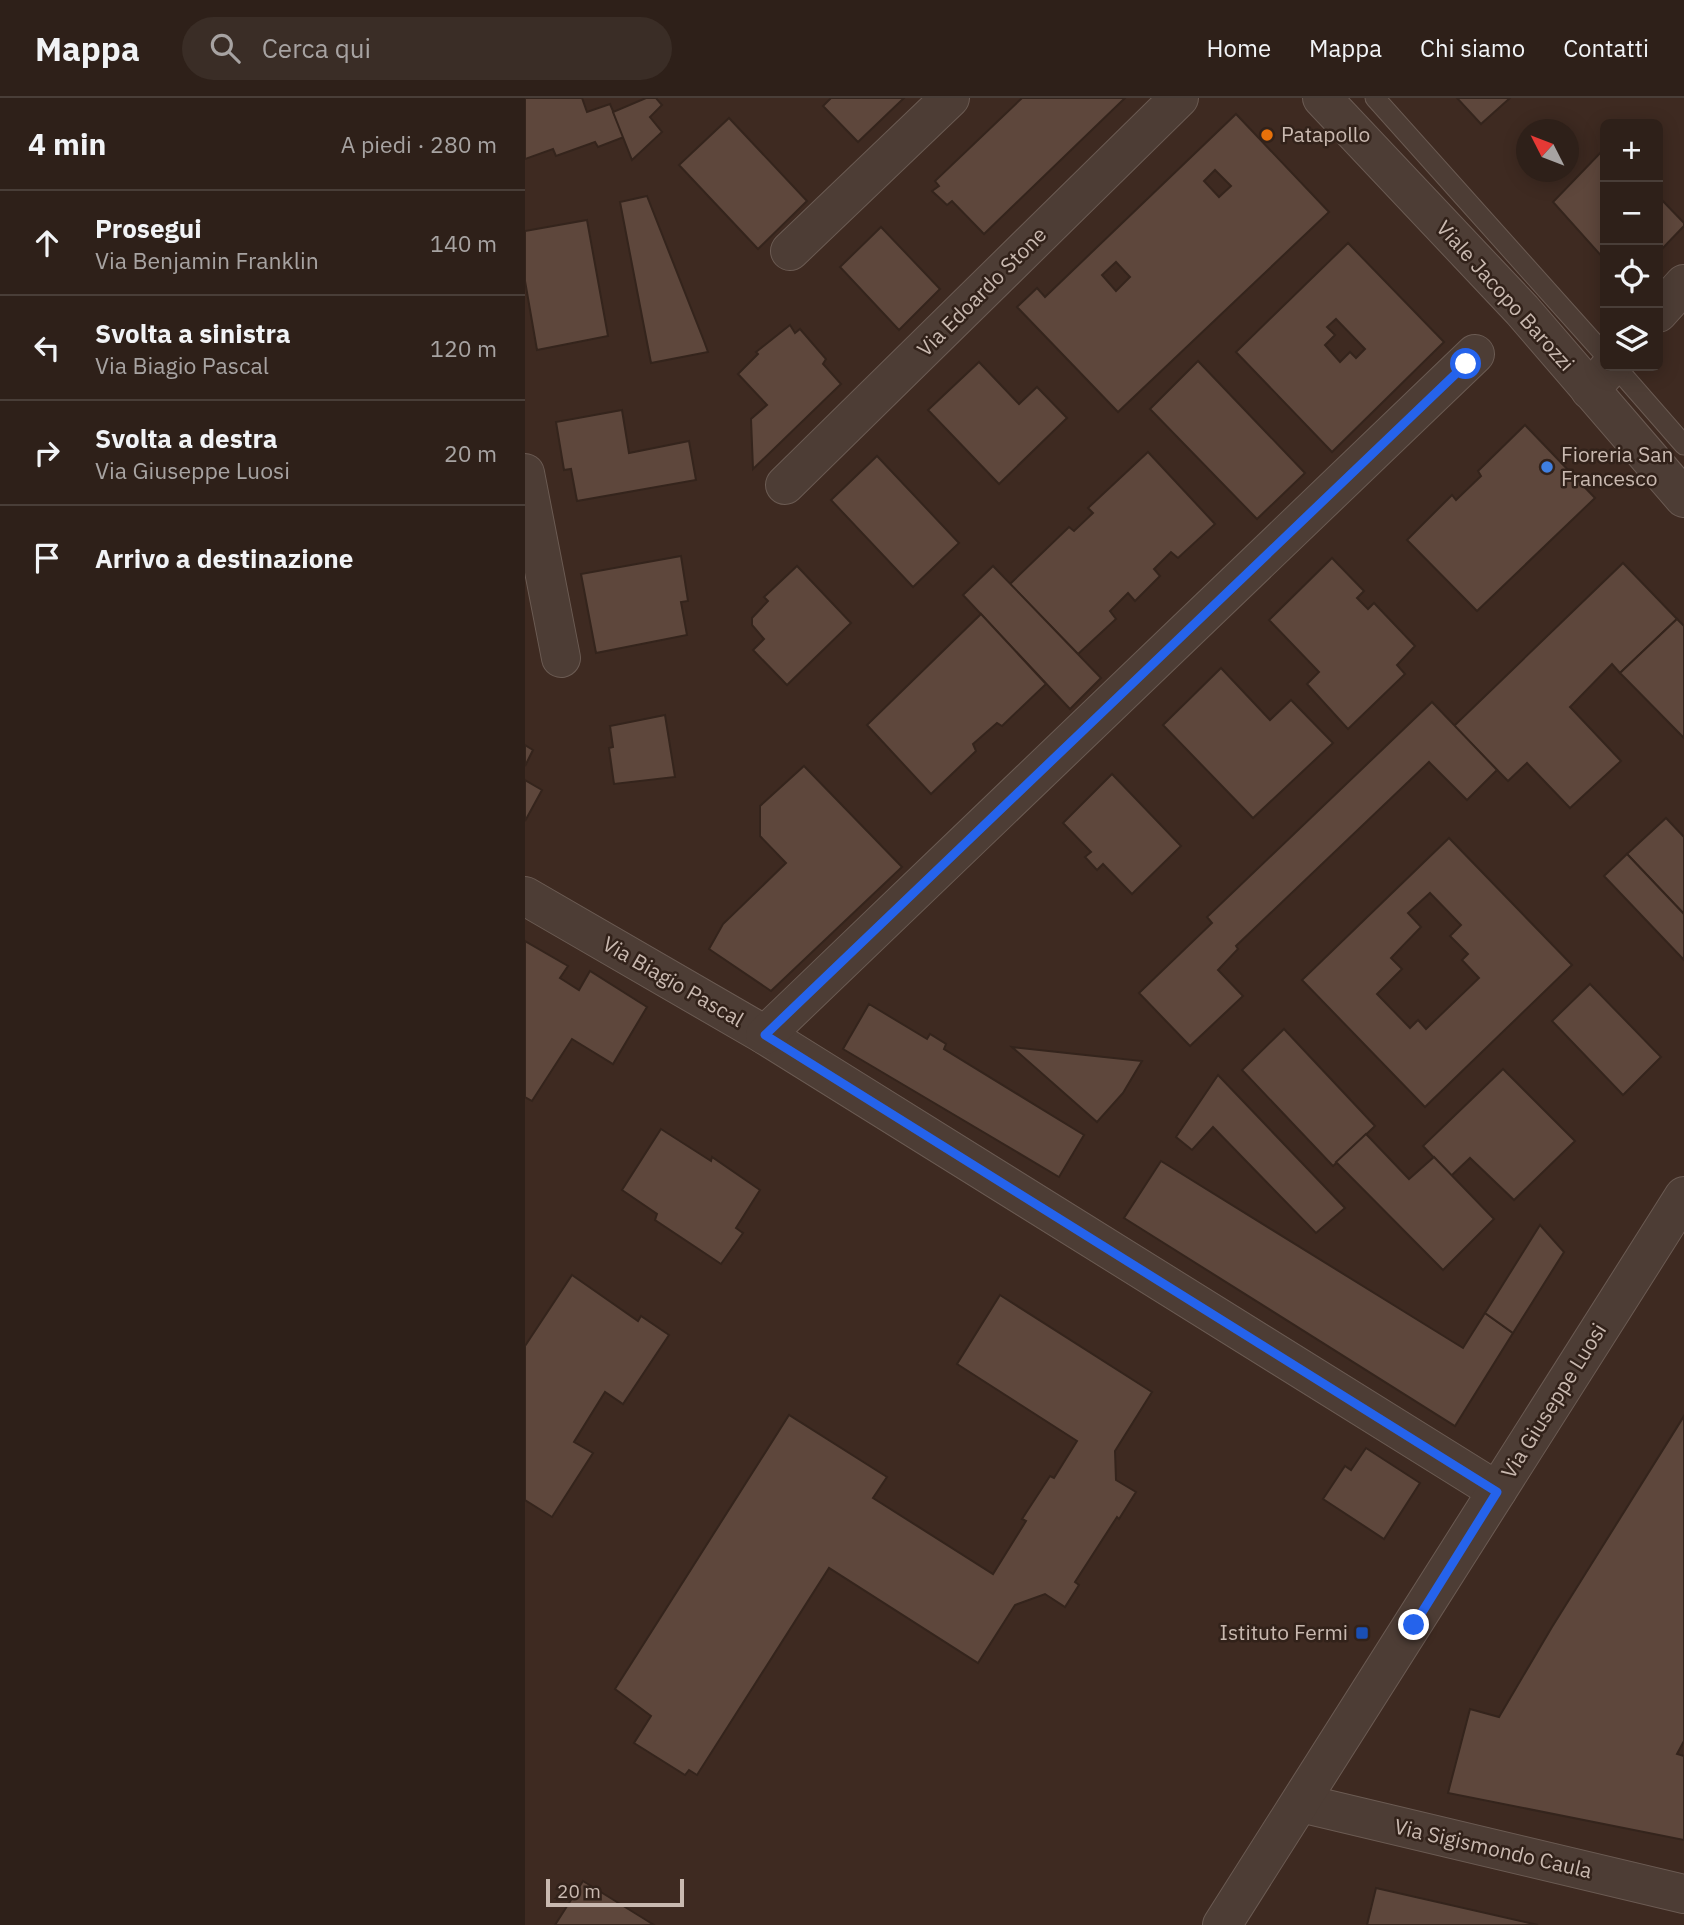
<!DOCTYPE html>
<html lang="it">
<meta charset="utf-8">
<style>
body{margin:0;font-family:"IBM Plex Sans",sans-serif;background:#3a2d26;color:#f1f3f6}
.controls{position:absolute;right:21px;top:21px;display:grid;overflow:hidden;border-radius:10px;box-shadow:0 4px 18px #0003}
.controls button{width:63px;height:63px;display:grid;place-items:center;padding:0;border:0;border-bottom:2px solid #493e38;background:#2e2019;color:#f1f3f6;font:35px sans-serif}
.compass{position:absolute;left:991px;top:21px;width:63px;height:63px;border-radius:50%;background:#2e2019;box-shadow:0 4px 18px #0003;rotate:312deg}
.scale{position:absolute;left:21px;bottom:18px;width:138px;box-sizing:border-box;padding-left:7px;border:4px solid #c9b9b0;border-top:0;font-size:19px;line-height:24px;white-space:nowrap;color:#c9b9b0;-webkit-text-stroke:5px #32221a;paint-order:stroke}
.stop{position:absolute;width:21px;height:21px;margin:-16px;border:5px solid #2563eb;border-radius:50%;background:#fff}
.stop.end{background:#2563eb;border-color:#fff;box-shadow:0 2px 7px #0008}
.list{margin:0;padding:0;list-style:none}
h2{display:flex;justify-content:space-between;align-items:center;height:91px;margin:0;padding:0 28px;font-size:30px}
h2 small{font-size:23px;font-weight:400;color:#a7a3a2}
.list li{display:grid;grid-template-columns:46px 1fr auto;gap:21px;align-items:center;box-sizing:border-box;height:105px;padding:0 28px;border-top:2px solid #493e38}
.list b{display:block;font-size:26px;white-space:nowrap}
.list p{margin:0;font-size:23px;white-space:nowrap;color:#a7a3a2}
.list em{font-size:23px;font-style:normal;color:#a7a3a2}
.icon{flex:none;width:38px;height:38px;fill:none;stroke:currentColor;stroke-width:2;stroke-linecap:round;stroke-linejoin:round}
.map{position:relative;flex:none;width:1159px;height:1827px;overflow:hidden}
header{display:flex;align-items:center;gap:42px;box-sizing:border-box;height:98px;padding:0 35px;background:#2e2019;border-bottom:2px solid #493e38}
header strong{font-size:33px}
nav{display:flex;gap:38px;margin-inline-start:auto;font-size:24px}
.search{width:490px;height:63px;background:#3a2d26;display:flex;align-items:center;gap:18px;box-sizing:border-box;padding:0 24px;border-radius:38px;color:#a7a3a2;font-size:26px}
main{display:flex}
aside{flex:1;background:#2e2019}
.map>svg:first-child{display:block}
.building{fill:#5e473c;stroke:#34241c;stroke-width:2;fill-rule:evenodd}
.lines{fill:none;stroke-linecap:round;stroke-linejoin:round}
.service-casing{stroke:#6b5b53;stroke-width:21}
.minor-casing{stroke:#6b5b53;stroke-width:40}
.tertiary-casing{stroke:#6b5b53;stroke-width:40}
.service{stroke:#4d3d35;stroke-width:19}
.minor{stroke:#4d3d35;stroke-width:38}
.tertiary{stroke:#4d3d35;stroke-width:38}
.route{stroke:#2563eb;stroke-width:9}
.food-dot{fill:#e8710a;stroke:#32221a;stroke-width:2.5}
.shop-dot{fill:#3f7fe0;stroke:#32221a;stroke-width:2.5}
.transit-dot{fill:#1a4fb4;stroke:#32221a;stroke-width:2.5}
.labels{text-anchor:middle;stroke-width:5;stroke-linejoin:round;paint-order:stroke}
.poi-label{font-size:21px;fill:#c9b9b0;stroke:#32221a;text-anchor:start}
.street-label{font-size:21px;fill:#c9b9b0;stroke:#32221a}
</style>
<header>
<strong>Mappa</strong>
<div class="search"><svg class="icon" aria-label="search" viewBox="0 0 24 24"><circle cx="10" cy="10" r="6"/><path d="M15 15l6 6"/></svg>Cerca qui</div>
<nav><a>Home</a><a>Mappa</a><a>Chi siamo</a><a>Contatti</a></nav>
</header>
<main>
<aside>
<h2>4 min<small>A piedi · 280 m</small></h2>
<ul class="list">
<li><svg class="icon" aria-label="ahead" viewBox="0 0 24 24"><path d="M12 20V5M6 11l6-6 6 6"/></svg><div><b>Prosegui</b><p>Via Benjamin Franklin</p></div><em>140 m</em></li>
<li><svg class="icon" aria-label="left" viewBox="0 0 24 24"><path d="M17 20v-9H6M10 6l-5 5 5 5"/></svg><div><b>Svolta a sinistra</b><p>Via Biagio Pascal</p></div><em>120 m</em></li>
<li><svg class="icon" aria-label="right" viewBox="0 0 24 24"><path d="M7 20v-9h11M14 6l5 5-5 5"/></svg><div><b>Svolta a destra</b><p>Via Giuseppe Luosi</p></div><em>20 m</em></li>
<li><svg class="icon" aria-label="arrive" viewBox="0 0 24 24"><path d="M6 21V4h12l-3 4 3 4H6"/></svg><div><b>Arrivo a destinazione</b></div></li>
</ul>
</aside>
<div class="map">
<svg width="1159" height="1827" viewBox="0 0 1159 1827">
<rect width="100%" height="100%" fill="#3e2a21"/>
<!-- building -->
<g class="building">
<polygon points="0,0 57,0 62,14 85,6 99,39 73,49 70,44 31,58 28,51 0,61"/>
<polygon points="121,0 131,0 137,7 125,19 137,34 107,62 88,14"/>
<polygon points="306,0 379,0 333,44 298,8"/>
<polygon points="497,0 600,0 459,136 427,103 422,107 407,93 414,88 410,83"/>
<polygon points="932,0 985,0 956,26"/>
<path d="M 711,16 L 804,114 L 593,314 L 492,209 L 512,190 L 520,199 ZM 690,72 L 706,88 L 694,99 L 679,83 ZM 591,164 L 605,179 L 591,193 L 577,177 Z"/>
<polygon points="204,20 282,103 233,151 154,67"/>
<polygon points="1080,50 1080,162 1028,104"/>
<polygon points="122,98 179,243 183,254 126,265 95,104"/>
<polygon points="1133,98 1159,125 1159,128 1133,155"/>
<polygon points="62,122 83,238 12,252 0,183 0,133"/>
<polygon points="356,129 415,191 374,232 315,169"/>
<path d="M 823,145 L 919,244 L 807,354 L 711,254 ZM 811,221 L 840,251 L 831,260 L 825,254 L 815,264 L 800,247 L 810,237 L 802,229 Z"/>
<polygon points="265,227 270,235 275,231 301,261 298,266 316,286 228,371 226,321 242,307 213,276 233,256 231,254"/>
<polygon points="673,263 780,375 732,421 625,311"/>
<polygon points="454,264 494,306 512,289 542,320 474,386 403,312"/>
<polygon points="97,312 104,355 164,343 171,382 52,403 46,371 39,372 31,324"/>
<polygon points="1000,327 1070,400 952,513 882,442 927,397 931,402 956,378 953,373"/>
<polygon points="623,354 690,426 653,460 646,454 629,471 635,478 610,503 603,495 585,513 591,521 553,556 485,486 544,429 549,433 568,415 563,410"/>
<polygon points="352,358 434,445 388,489 306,402"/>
<polygon points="156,458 163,503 156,504 162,537 71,555 56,476"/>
<polygon points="807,460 839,493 832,500 843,511 849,505 890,548 872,567 880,576 823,631 782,586 794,574 744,522"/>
<polygon points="1098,465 1152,521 1095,575 1087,566 1045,609 1096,663 1045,710 1002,665 983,683 929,628"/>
<polygon points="272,468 326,525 262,587 228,552 239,541 227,527 227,520 243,503 239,499"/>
<polygon points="468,468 576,580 545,611 438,497"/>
<polygon points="456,516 521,586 477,628 472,625 448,646 451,653 406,696 342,627"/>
<polygon points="1152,521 1159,528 1159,640 1095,575"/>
<polygon points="696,570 745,622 766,602 808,645 728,720 638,627"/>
<polygon points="907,604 972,672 942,702 904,664 711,848 713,851 693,872 718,898 665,948 614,895 687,825 682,819"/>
<polygon points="140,617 150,679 89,686 84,650 88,649 85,628"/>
<polygon points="0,647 8,652 0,668"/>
<polygon points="279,668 377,769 246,893 184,851 198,826 261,765 235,738 235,708"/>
<polygon points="587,676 656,748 607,796 578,766 572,772 560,759 566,754 538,725"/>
<polygon points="0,682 17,692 0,723"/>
<polygon points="1141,720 1159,739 1159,816 1102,756"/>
<path d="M 924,740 L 1047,867 L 900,1009 L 777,882 ZM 905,795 L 936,827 L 925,838 L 943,856 L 937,862 L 954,880 L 901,931 L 893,922 L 885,930 L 852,896 L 877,871 L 866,860 L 896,829 L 883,815 Z"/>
<polygon points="1102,756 1159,816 1159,862 1079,778"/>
<polygon points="0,843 43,868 35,880 54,892 65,873 122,909 88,966 47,941 7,1003 0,999"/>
<polygon points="1065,886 1136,959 1098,997 1027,923"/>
<polygon points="344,906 402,941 405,936 421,946 419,951 559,1037 534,1079 318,951"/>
<polygon points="759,931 850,1028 808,1068 717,972"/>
<polygon points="487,949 551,956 617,963 598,995 572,1024"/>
<polygon points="978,971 1050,1043 989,1102 945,1060 926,1078 898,1048"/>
<polygon points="693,977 820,1110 791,1135 688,1029 667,1052 651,1039"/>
<polygon points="136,1031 186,1063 187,1059 235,1092 211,1130 218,1135 196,1166 130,1122 132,1116 97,1092"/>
<polygon points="841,1036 884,1081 909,1059 969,1121 918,1172 811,1064"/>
<polygon points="636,1063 938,1250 960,1215 988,1235 930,1328 599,1120"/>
<polygon points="1015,1127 1039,1154 988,1235 960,1215"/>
<polygon points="47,1177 113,1223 116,1218 144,1237 98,1306 80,1294 49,1344 68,1355 27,1419 0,1402 0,1248"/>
<polygon points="475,1197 627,1294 590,1353 591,1382 611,1394 594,1421 592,1419 550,1484 554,1487 540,1509 520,1496 490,1507 453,1565 304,1470 172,1677 164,1672 160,1677 109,1645 126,1618 90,1591 264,1317 362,1379 348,1400 468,1476 501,1423 497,1421 525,1378 529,1380 552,1343 432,1266"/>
<polygon points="1159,1318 1159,1643 1152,1656 1159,1658 1159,1742 923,1695 945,1611 974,1619 1027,1529"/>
<polygon points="841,1350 895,1385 859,1441 798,1401 820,1368 826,1372"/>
<polygon points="58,1783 121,1822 129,1827 30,1827"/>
<polygon points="851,1790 1013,1827 842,1827"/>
</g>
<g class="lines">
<!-- service casing -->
<g class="service-casing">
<g id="service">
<polyline points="850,0 1080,257"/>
<polyline points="1090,268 1159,347"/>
</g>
</g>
<!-- minor casing -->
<g class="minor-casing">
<g id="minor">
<polyline points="265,153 425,0"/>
<polyline points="1133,215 1159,186"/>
<polyline points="1065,292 1086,268"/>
<polyline points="0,375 36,560"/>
<polyline points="260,387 654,0"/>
<polyline points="0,798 240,937 972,1393"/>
<polyline points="240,937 950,256"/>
<polyline points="776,1705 1159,1796"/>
</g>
</g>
<!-- tertiary casing -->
<g class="tertiary-casing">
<g id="tertiary">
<polyline points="797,0 997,212 1159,400"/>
<polyline points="697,1827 1159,1098"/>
</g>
</g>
<!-- service -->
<use href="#service" class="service"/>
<!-- minor -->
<use href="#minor" class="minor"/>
<!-- tertiary -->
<use href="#tertiary" class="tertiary"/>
</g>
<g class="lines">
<!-- route -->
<polyline class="route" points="889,1527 972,1394 240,937 941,266"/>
</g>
<!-- markers -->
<circle class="food-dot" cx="742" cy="37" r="7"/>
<circle class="shop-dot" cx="1022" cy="369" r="7"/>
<rect class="transit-dot" x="830" y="1528" width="14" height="14" rx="3.5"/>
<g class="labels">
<!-- poi labels -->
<g class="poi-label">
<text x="756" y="44">Patapollo</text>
<text x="1036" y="364">Fioreria San<tspan x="1036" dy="24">Francesco</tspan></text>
<text x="823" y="1542" text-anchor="end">Istituto Fermi</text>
</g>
<!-- street labels -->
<g class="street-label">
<text transform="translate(457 194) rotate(-45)" y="7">Via Edoardo Stone</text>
<text transform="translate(980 198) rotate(48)" y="7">Viale Jacopo Barozzi</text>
<text transform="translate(148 884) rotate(30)" y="7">Via Biagio Pascal</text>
<text transform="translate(1029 1303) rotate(-58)" y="7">Via Giuseppe Luosi</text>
<text transform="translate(968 1751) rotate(13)" y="7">Via Sigismondo Caula</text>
</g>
</g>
</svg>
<div class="controls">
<button>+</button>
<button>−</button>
<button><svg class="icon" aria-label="locate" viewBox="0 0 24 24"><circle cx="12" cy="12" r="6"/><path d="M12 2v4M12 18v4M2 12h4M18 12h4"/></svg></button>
<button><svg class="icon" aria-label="layers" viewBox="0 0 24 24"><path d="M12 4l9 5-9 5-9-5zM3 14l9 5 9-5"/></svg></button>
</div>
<svg class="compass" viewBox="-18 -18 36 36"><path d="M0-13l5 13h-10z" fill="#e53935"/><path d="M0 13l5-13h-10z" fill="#a7a3a2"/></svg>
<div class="scale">20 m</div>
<div class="stop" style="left:941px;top:266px"></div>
<div class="stop end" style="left:889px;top:1527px"></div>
</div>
</main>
